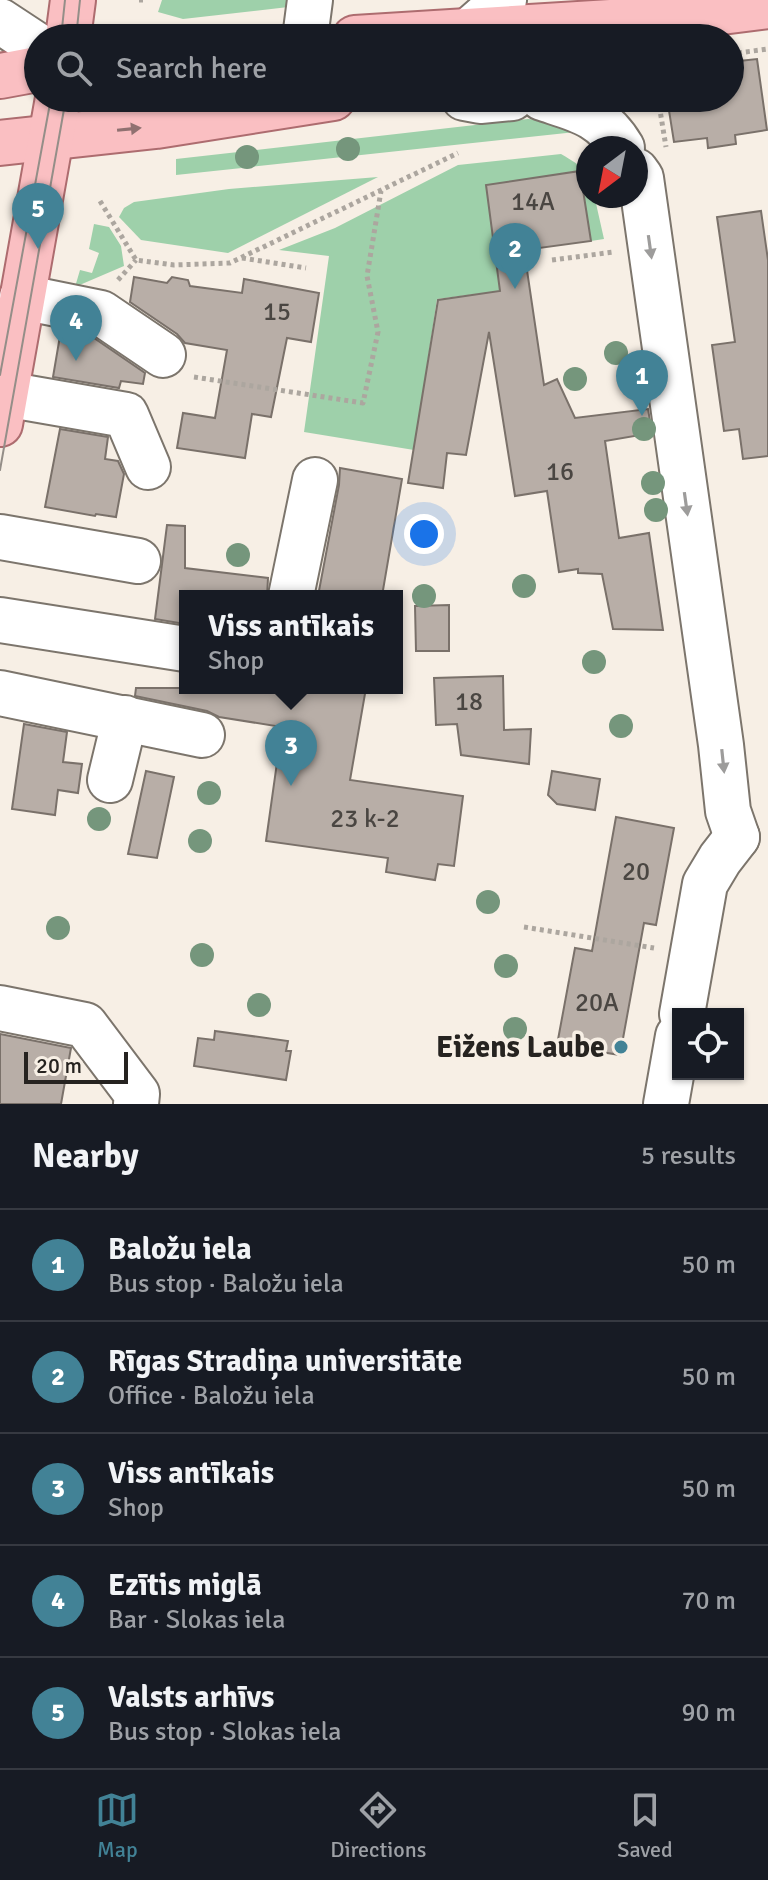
<!DOCTYPE html>
<meta charset="utf-8">
<style>
body{margin:0;font-family:Signika,sans-serif;background:#242831;color:#f1f3f6}
.controls{position:absolute;right:24px;bottom:24px;display:grid;overflow:hidden;border-radius:0px;box-shadow:0 2px 6px #0004}
.controls button{width:72px;height:72px;display:grid;place-items:center;padding:0;border:0;border-bottom:2px solid #363941;background:#171b24;color:#f1f3f6;font:40px sans-serif}
.compass{position:absolute;left:576px;top:136px;width:72px;height:72px;border-radius:50%;background:#171b24;box-shadow:0 2px 6px #0004;rotate:212deg}
.scale{position:absolute;left:24px;bottom:20px;width:104px;box-sizing:border-box;padding-left:8px;border:4px solid #262320;border-top:0;font-size:22px;line-height:28px;white-space:nowrap;color:#262320;-webkit-text-stroke:6px #f7efe5;paint-order:stroke}
.you{position:absolute;left:424px;top:534px;width:28px;height:28px;margin:-20px;border:6px solid #fff;border-radius:50%;background:#1a73e8;box-shadow:0 0 0 12px #1a73e833}
.badge{display:grid;place-items:center;width:52px;height:52px;border-radius:50%;background:#428296;color:#fff;font-size:26px;font-weight:700}
.pin{position:absolute;translate:-50% -66px;filter:drop-shadow(0 2px 4px #0008)}
.pin::after{content:'';position:absolute;top:42px;width:28px;height:24px;background:inherit;clip-path:polygon(0 0,100% 0,50% 100%)}
.popup{position:absolute;left:179px;top:590px;width:224px;height:104px;box-sizing:border-box;display:grid;place-content:center;border-radius:0px;background:#171b24;filter:drop-shadow(0 2px 6px #0005);font-size:26px;white-space:nowrap;color:#9ea1a6}
.popup b{font-size:30px;color:#f1f3f6}
.popup::after{content:'';position:absolute;left:50%;top:100%;margin-left:-16px;border:16px solid transparent;border-top-color:#171b24}
.list{margin:0;padding:0;list-style:none}
h2{display:flex;justify-content:space-between;align-items:center;height:104px;margin:0;padding:0 32px;font-size:34px}
h2 small{font-size:26px;font-weight:400;color:#9ea1a6}
.list li{display:grid;grid-template-columns:52px 1fr auto;gap:24px;align-items:center;box-sizing:border-box;height:112px;padding:0 32px;border-top:2px solid #363941}
.list b{display:block;font-size:30px;white-space:nowrap}
.list p{margin:0;font-size:26px;white-space:nowrap;color:#9ea1a6}
.list em{font-size:26px;font-style:normal;color:#9ea1a6}
.icon{flex:none;width:44px;height:44px;fill:none;stroke:currentColor;stroke-width:2;stroke-linecap:round;stroke-linejoin:round}
.map{position:relative;flex:none;width:768px;height:1104px;overflow:hidden}
.search{position:absolute;background:#171b24;box-shadow:0 2px 6px #0004;left:24px;right:24px;top:24px;height:88px;display:flex;align-items:center;gap:20px;box-sizing:border-box;padding:0 28px;border-radius:44px;color:#9ea1a6;font-size:30px}
.sheet{height:664px;background:#171b24}
nav{display:flex;justify-content:space-around;align-items:center;box-sizing:border-box;height:112px;border-top:2px solid #363941;background:#171b24;font-size:22px;color:#9ea1a6}
nav a{display:grid;justify-items:center;gap:4px}
nav .on{color:#428296}
.map>svg:first-child{display:block}
.green{fill:#9ed0aa}
.building{fill:#b8aea7;stroke:#7a716a;stroke-width:2}
.lines{fill:none;stroke-linecap:round;stroke-linejoin:round}
.minor-casing{stroke:#7c756c;stroke-width:48}
.major-casing{stroke:#ad6c6f;stroke-width:48}
.path{stroke:#aca69f;stroke-width:5;stroke-dasharray:4 4;stroke-linecap:butt}
.minor{stroke:#fff;stroke-width:44}
.major{stroke:#fabfc2;stroke-width:44}
.tram{stroke:#948e88;stroke-width:2}
.tree{fill:#75967c}
.oneway{fill:#907171}
.oneway2{fill:#9d9c9b}
.poi-dot{fill:#428296;stroke:#f7efe5;stroke-width:3}
.labels{text-anchor:middle;stroke-width:7;stroke-linejoin:round;paint-order:stroke}
.number-label{font-size:26px;fill:#4a4642}
.poi-label{font-size:30px;font-weight:bold;fill:#262320;stroke:#f7efe5;text-anchor:end}
</style>
<div class="map">
<svg width="768" height="1104" viewBox="0 0 768 1104">
<rect width="100%" height="100%" fill="#f7efe5"/>
<!-- green -->
<g class="green">
<polygon points="162,0 297,0 297,6 183,19 158,12"/>
<polygon points="528,119 559,122 585,131 176,175 176,159"/>
<path d="M 561,154 C 583,167 588,169 588,196 L 594,196 L 595,199 L 604,239 L 591,241 L 580,171 L 486,186 L 500,291 L 437,299 L 414,450 L 304,432 L 329,256 L 279,250 L 335,228 L 458,165 Z"/>
<polygon points="378,177 228,253 141,240 119,217 124,208 134,202 229,189"/>
<polygon points="94,224 109,227 121,246 124,266 75,287 80,270 92,273 99,253 89,249"/>
</g>
<!-- building -->
<g class="building">
<polygon points="757,59 767,130 735,135 736,144 708,148 707,138 674,142 667,98 730,98 730,62"/>
<polygon points="580,171 591,241 524,250 544,385 557,379 575,418 648,409 652,433 605,441 619,538 649,533 663,630 613,629 602,574 578,573 578,569 559,572 547,491 515,496 489,332 466,455 447,453 443,488 408,483 438,300 500,291 486,185"/>
<polygon points="761,211 768,260 768,456 743,459 739,429 724,431 712,345 735,342 717,217"/>
<polygon points="134,277 167,283 172,277 188,280 190,286 242,293 244,279 319,293 311,342 287,338 271,417 252,414 245,458 177,448 183,413 215,418 227,350 185,343 177,334 130,302"/>
<polygon points="61,330 91,336 145,373 143,384 121,381 119,388 53,377"/>
<polygon points="60,429 108,437 105,459 118,461 124,474 116,517 96,514 95,516 45,507"/>
<polygon points="340,468 402,479 382,596 318,596 339,485"/>
<polygon points="167,525 185,526 185,568 268,578 267,596 185,596 185,624 155,619"/>
<polygon points="449,605 449,651 416,651 415,606"/>
<polygon points="503,676 504,730 531,729 529,764 461,755 457,724 436,725 434,678"/>
<polygon points="136,688 366,688 350,780 463,796 454,866 438,864 435,880 422,878 386,872 388,858 266,841 282,727 219,717 207,711 135,696"/>
<polygon points="24,724 67,732 63,762 82,764 78,793 58,790 55,815 12,809"/>
<polygon points="146,771 174,777 157,858 128,854"/>
<polygon points="552,771 600,779 595,810 557,804 548,795"/>
<polygon points="616,817 674,828 656,925 644,923 620,1055 557,1045 575,948 592,951"/>
<polygon points="215,1031 288,1041 286,1051 291,1051 286,1080 194,1066 198,1038 214,1040"/>
<polygon points="0,1034 71,1048 61,1104 0,1104"/>
</g>
<g class="lines">
<!-- minor casing -->
<g class="minor-casing">
<g id="minor">
<polyline points="0,21 38,46"/>
<polyline points="471,29 504,0"/>
<polyline points="305,38 310,0"/>
<polyline points="464,98 480,101 512,98"/>
<path d="M 542,98 C 578,110 602,114 622,148"/>
<polyline points="636,171 641,178 721,745 728,811 737,837"/>
<polyline points="22,297 101,313 163,355"/>
<polyline points="5,394 126,415 148,467"/>
<polyline points="0,537 138,561"/>
<polyline points="291,596 315,480"/>
<polyline points="0,620 185,649"/>
<polyline points="0,693 202,735"/>
<polyline points="110,780 125,718"/>
<polyline points="0,1008 85,1025 137,1094 136,1104"/>
<polyline points="682,1014 705,884 720,859 737,837"/>
<polyline points="666,1104 678,1036"/>
</g>
</g>
<!-- major casing -->
<g class="major-casing">
<g id="major">
<polyline points="68,38 73,0"/>
<polyline points="355,38 674,18 768,6"/>
<polyline points="0,76 38,69"/>
<polyline points="0,143 156,126 333,98"/>
<polyline points="0,424 58,98"/>
</g>
</g>
<!-- path -->
<g class="path">
<polyline points="139,0 143,0"/>
<polyline points="730,54 768,49"/>
<polyline points="658,98 666,147"/>
<polyline points="100,201 136,260 174,265 230,263 458,153"/>
<polyline points="242,258 306,268"/>
<polyline points="552,260 614,252"/>
<polyline points="118,280 136,260"/>
<polyline points="194,377 363,403 378,332 367,276 381,191"/>
<polyline points="524,927 654,948"/>
</g>
<!-- minor -->
<use href="#minor" class="minor"/>
<!-- major -->
<use href="#major" class="major"/>
<!-- tram -->
<g class="tram">
<polyline points="61,38 65,0"/>
<polyline points="76,38 80,0"/>
<polyline points="0,375 51,98"/>
<polyline points="0,470 66,98"/>
</g>
</g>
<!-- trees -->
<g class="tree">
<circle cx="348" cy="149" r="12"/>
<circle cx="247" cy="157" r="12"/>
<circle cx="616" cy="353" r="12"/>
<circle cx="575" cy="379" r="12"/>
<circle cx="644" cy="429" r="12"/>
<circle cx="653" cy="483" r="12"/>
<circle cx="656" cy="510" r="12"/>
<circle cx="238" cy="555" r="12"/>
<circle cx="524" cy="586" r="12"/>
<circle cx="424" cy="596" r="12"/>
<circle cx="594" cy="662" r="12"/>
<circle cx="621" cy="726" r="12"/>
<circle cx="209" cy="793" r="12"/>
<circle cx="99" cy="819" r="12"/>
<circle cx="200" cy="841" r="12"/>
<circle cx="488" cy="902" r="12"/>
<circle cx="58" cy="928" r="12"/>
<circle cx="202" cy="955" r="12"/>
<circle cx="506" cy="966" r="12"/>
<circle cx="259" cy="1005" r="12"/>
<circle cx="515" cy="1029" r="12"/>
</g>
<!-- one-way arrows -->
<defs><path id="oneway-solid" d="M-6-.8H1V-3.2L6.5 0L1 3.2V.8H-6Z" transform="scale(2)"/></defs>
<use class="oneway" href="#oneway-solid" transform="translate(129 129) rotate(-6)"/>
<g class="oneway2">
<use href="#oneway-solid" transform="translate(650 247) rotate(82)"/>
<use href="#oneway-solid" transform="translate(686 504) rotate(82)"/>
<use href="#oneway-solid" transform="translate(723 761) rotate(84)"/>
</g>
<!-- markers -->
<circle class="poi-dot" cx="621" cy="1047" r="8"/>
<g class="labels">
<!-- number labels -->
<g class="number-label">
<text x="533" y="210">14A</text>
<text x="277" y="320">15</text>
<text x="560" y="480">16</text>
<text x="469" y="710">18</text>
<text x="365" y="827">23 k-2</text>
<text x="636" y="880">20</text>
<text x="597" y="1011">20A</text>
</g>
<!-- poi labels -->
<g class="poi-label">
<text x="605" y="1057">Eižens Laube</text>
</g>
</g>
</svg>
<div class="controls">
<button><svg class="icon" aria-label="locate" viewBox="0 0 24 24"><circle cx="12" cy="12" r="6"/><path d="M12 2v4M12 18v4M2 12h4M18 12h4"/></svg></button>
</div>
<svg class="compass" viewBox="-18 -18 36 36"><path d="M0-13l5 13h-10z" fill="#e53935"/><path d="M0 13l5-13h-10z" fill="#9ea1a6"/></svg>
<div class="scale">20 m</div>
<div class="you"></div>
<div class="pin badge" style="left:642px;top:416px">1</div>
<div class="pin badge" style="left:515px;top:289px">2</div>
<div class="pin badge" style="left:291px;top:786px">3</div>
<div class="popup"><b>Viss antīkais</b>Shop</div>
<div class="pin badge" style="left:76px;top:361px">4</div>
<div class="pin badge" style="left:38px;top:249px">5</div>
<div class="search"><svg class="icon" aria-label="search" viewBox="0 0 24 24"><circle cx="10" cy="10" r="6"/><path d="M15 15l6 6"/></svg>Search here</div>
</div>
<section class="sheet">
<h2>Nearby<small>5 results</small></h2>
<ul class="list">
<li><span class="badge">1</span><div><b>Baložu iela</b><p>Bus stop · Baložu iela</p></div><em>50 m</em></li>
<li><span class="badge">2</span><div><b>Rīgas Stradiņa universitāte</b><p>Office · Baložu iela</p></div><em>50 m</em></li>
<li><span class="badge">3</span><div><b>Viss antīkais</b><p>Shop</p></div><em>50 m</em></li>
<li><span class="badge">4</span><div><b>Ezītis miglā</b><p>Bar · Slokas iela</p></div><em>70 m</em></li>
<li><span class="badge">5</span><div><b>Valsts arhīvs</b><p>Bus stop · Slokas iela</p></div><em>90 m</em></li>
</ul>
</section>
<nav>
<a class="on"><svg class="icon" aria-label="map" viewBox="0 0 24 24"><path d="M3 6l6-2 6 2 6-2v14l-6 2-6-2-6 2zM9 4v14M15 6v14"/></svg>Map</a>
<a><svg class="icon" aria-label="directions" viewBox="0 0 24 24"><path d="M12 3l9 9-9 9-9-9zM9 14v-3h6M13 9l2 2-2 2"/></svg>Directions</a>
<a><svg class="icon" aria-label="saved" viewBox="0 0 24 24"><path d="M7 4h10v16l-5-4-5 4z"/></svg>Saved</a>
</nav>
